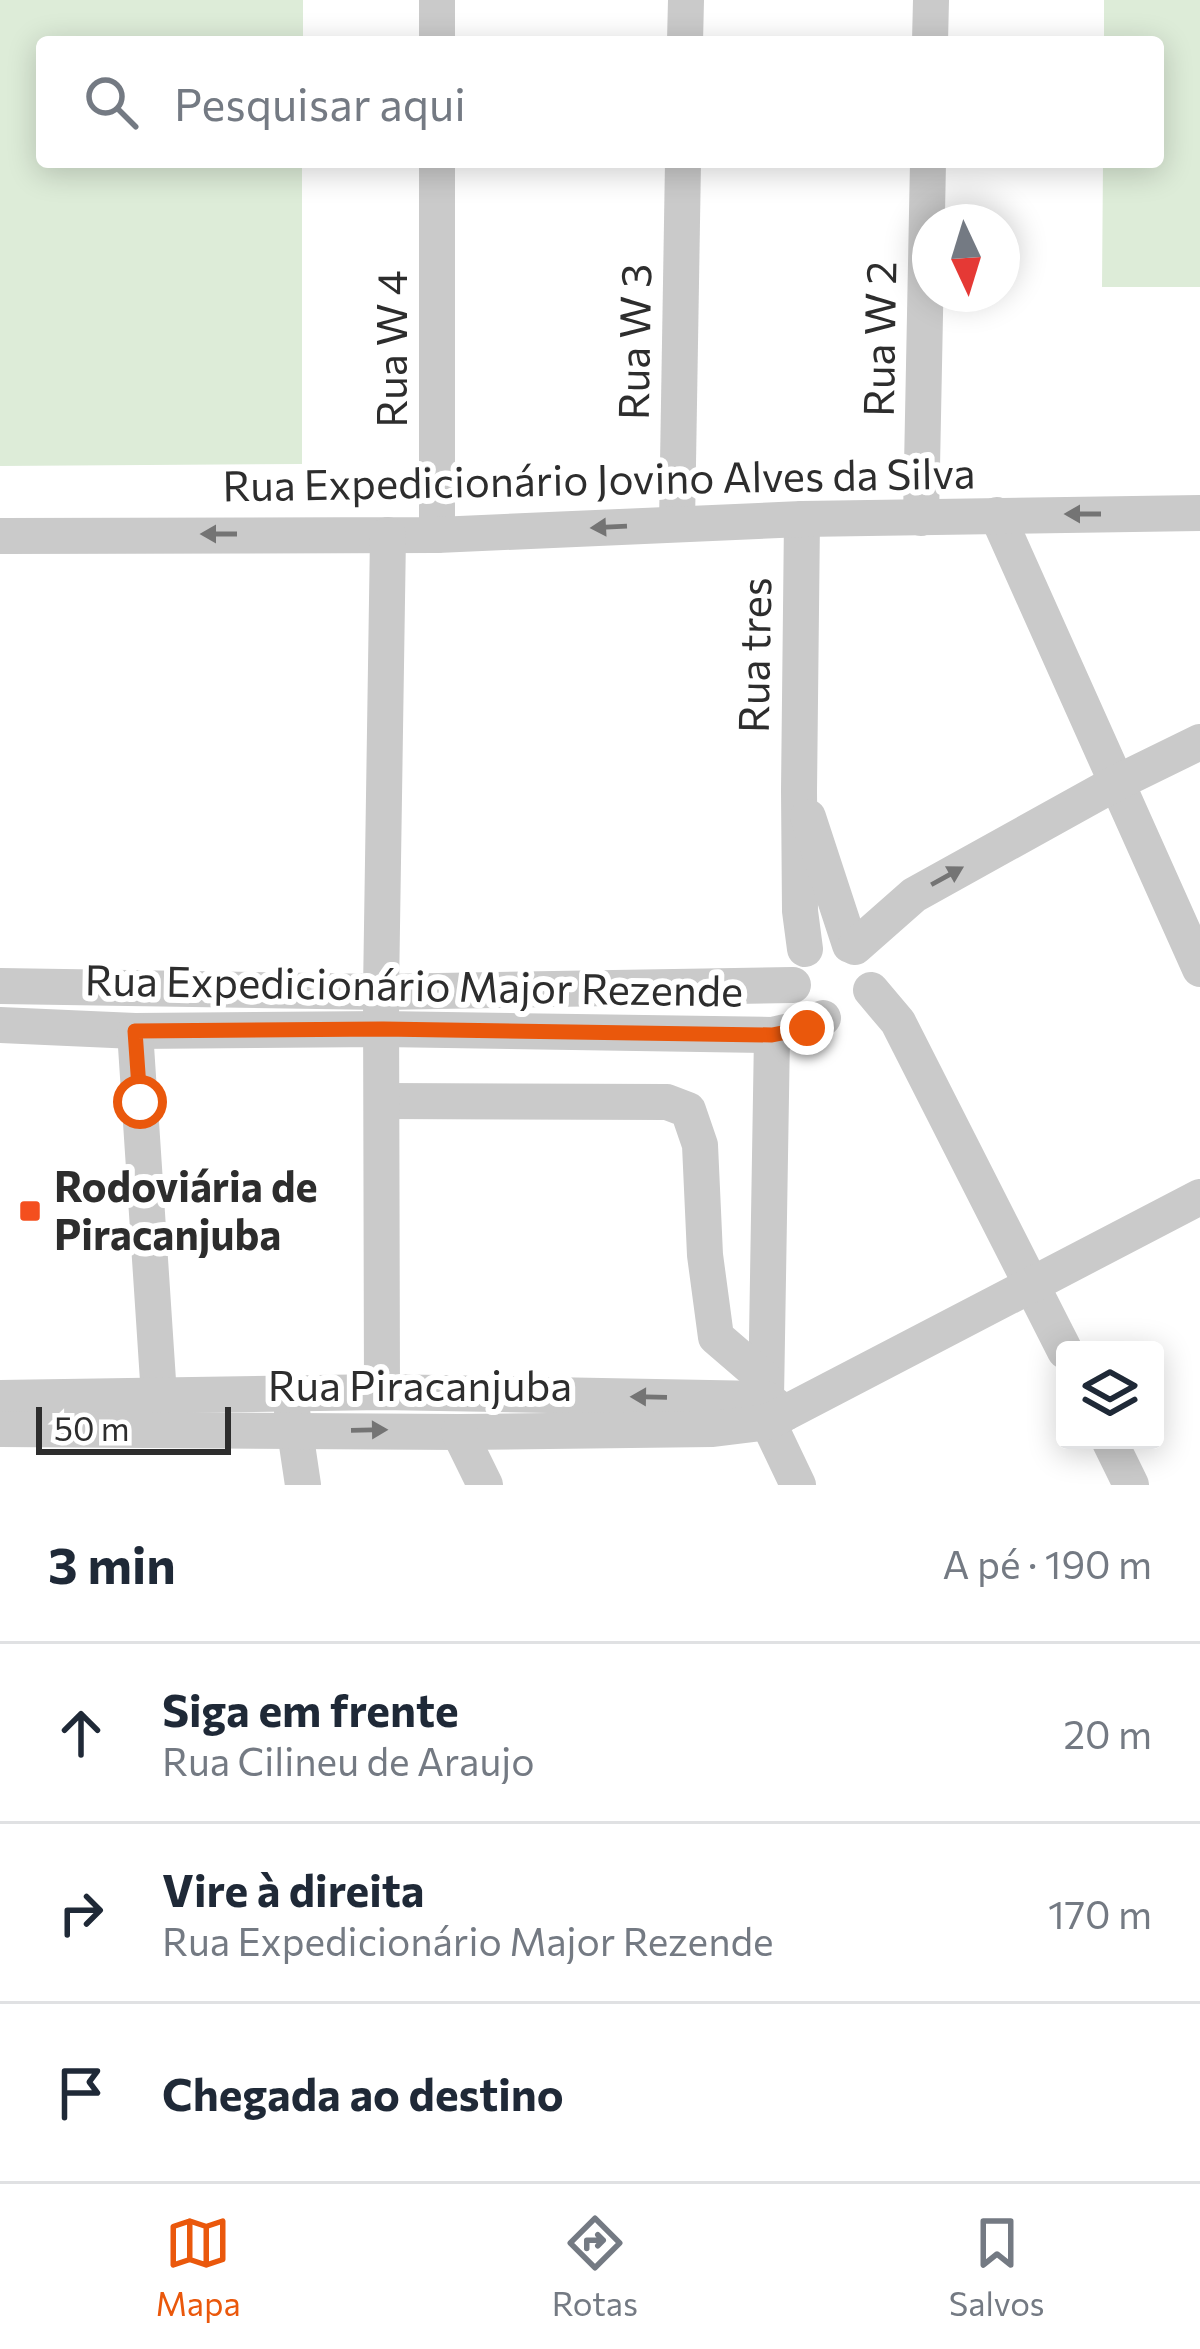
<!DOCTYPE html>
<html lang="pt">
<meta charset="utf-8">
<style>
body{margin:0;font-family:Commissioner,sans-serif;background:#f6f6f7;color:#1f2937}
.controls{position:absolute;right:36px;bottom:36px;display:grid;overflow:hidden;border-radius:12px;box-shadow:0 6px 30px #0003}
.controls button{width:108px;height:108px;display:grid;place-items:center;padding:0;border:0;border-bottom:3px solid #e0e1e3;background:#fff;color:#1f2937;font:60px sans-serif}
.compass{position:absolute;left:912px;top:204px;width:108px;height:108px;border-radius:50%;background:#fff;box-shadow:0 6px 30px #0003;rotate:176deg}
.scale{position:absolute;left:36px;bottom:30px;width:195px;box-sizing:border-box;padding-left:12px;border:6px solid #2d2d2d;border-top:0;font-size:33px;line-height:42px;white-space:nowrap;color:#2d2d2d;-webkit-text-stroke:9px #fff;paint-order:stroke}
.stop{position:absolute;width:36px;height:36px;margin:-27px;border:9px solid #ea580c;border-radius:50%;background:#fff}
.stop.end{background:#ea580c;border-color:#fff;box-shadow:0 3px 12px #0008}
.list{margin:0;padding:0;list-style:none}
h2{display:flex;justify-content:space-between;align-items:center;height:156px;margin:0;padding:0 48px;font-size:51px}
h2 small{font-size:39px;font-weight:400;color:#747a83}
.list li{display:grid;grid-template-columns:78px 1fr auto;gap:36px;align-items:center;box-sizing:border-box;height:180px;padding:0 48px;border-top:3px solid #e0e1e3}
.list b{display:block;font-size:45px;white-space:nowrap}
.list p{margin:0;font-size:39px;white-space:nowrap;color:#747a83}
.list em{font-size:39px;font-style:normal;color:#747a83}
.icon{flex:none;width:66px;height:66px;fill:none;stroke:currentColor;stroke-width:2;stroke-linecap:round;stroke-linejoin:round}
.map{position:relative;flex:none;width:1200px;height:1485px;overflow:hidden}
.search{position:absolute;background:#fff;box-shadow:0 6px 30px #0003;left:36px;right:36px;top:36px;height:132px;display:flex;align-items:center;gap:30px;box-sizing:border-box;padding:0 42px;border-radius:12px;color:#747a83;font-size:45px}
.sheet{height:696px;background:#fff}
nav{display:flex;justify-content:space-around;align-items:center;box-sizing:border-box;height:168px;border-top:3px solid #e0e1e3;background:#fff;font-size:33px;color:#747a83}
nav a{display:grid;justify-items:center;gap:6px}
nav .on{color:#ea580c}
.map>svg:first-child{display:block}
.green{fill:#ddecd8}
.lines{fill:none;stroke-linecap:round;stroke-linejoin:round}
.minor{stroke:#cacaca;stroke-width:36}
.oneway{fill:#747474}
.route{stroke:#ea580c;stroke-width:15}
.poi-dot{fill:#f44f1e;stroke:#fff;stroke-width:4.5}
.labels{text-anchor:middle;stroke-width:12;stroke-linejoin:round;paint-order:stroke}
.street-label{font-size:42px;fill:#2d2d2d;stroke:#fff}
.poi-label{font-size:42px;font-weight:bold;fill:#2d2d2d;stroke:#fff;text-anchor:start}
</style>
<div class="map">
<svg width="1200" height="1485" viewBox="0 0 1200 1485">
<rect width="100%" height="100%" fill="#fff"/>
<!-- green -->
<g class="green">
<polygon points="0,0 303,0 303,42 42,42 42,162 302,162 302,464 0,466"/>
<polygon points="1104,0 1200,0 1200,287 1102,287 1103,162 1158,162 1158,42 1104,42"/>
</g>
<g class="lines">
<!-- minor -->
<g class="minor">
<polyline points="437,0 437,42"/>
<polyline points="685,42 686,0"/>
<polyline points="930,42 931,0"/>
<polyline points="437,162 437,535"/>
<polyline points="997,515 1200,969"/>
<polyline points="921,518 928,162"/>
<polyline points="802,519 799,791 800,911 805,949"/>
<polyline points="677,524 683,162"/>
<polyline points="0,536 437,535 802,519 1200,513"/>
<polyline points="808,817 850,945"/>
<polyline points="855,947 914,895 1114,784 1200,742"/>
<polyline points="0,986 381,992 793,985"/>
<polyline points="871,990 898,1022 1065,1351"/>
<polyline points="0,1025 135,1031 383,1029 772,1035 807,1027 823,1018"/>
<polyline points="135,1031 159,1396"/>
<polyline points="772,1035 766,1399 768,1422 798,1485"/>
<polyline points="383,1101 667,1102 688,1110 700,1145 705,1255 716,1337 766,1380"/>
<polyline points="382,1392 381,992 388,535"/>
<polyline points="0,1398 382,1392 766,1399 785,1413"/>
<polyline points="292,1411 303,1485"/>
<polyline points="0,1429 459,1432 713,1429 768,1422 1200,1197"/>
<polyline points="459,1432 485,1485"/>
<polyline points="1109,1440 1131,1485"/>
</g>
</g>
<!-- one-way arrows -->
<defs><path id="oneway-solid" d="M-6-.8H1V-3.2L6.5 0L1 3.2V.8H-6Z" transform="scale(3)"/></defs>
<g class="oneway">
<use href="#oneway-solid" transform="translate(1083 514) rotate(180)"/>
<use href="#oneway-solid" transform="translate(609 527) rotate(177)"/>
<use href="#oneway-solid" transform="translate(219 534) rotate(180)"/>
<use href="#oneway-solid" transform="translate(947 876) rotate(-29)"/>
<use href="#oneway-solid" transform="translate(649 1397) rotate(-179)"/>
<use href="#oneway-solid" transform="translate(369 1430) rotate(-1)"/>
</g>
<g class="lines">
<!-- route -->
<polyline class="route" points="140,1102 135,1031 383,1029 772,1035 807,1028"/>
</g>
<!-- markers -->
<rect class="poi-dot" x="18" y="1199" width="24" height="24" rx="6"/>
<g class="labels">
<!-- street labels -->
<g class="street-label">
<text transform="translate(880 339) rotate(-89)" y="15">Rua W 2</text>
<text transform="translate(635 342) rotate(-89)" y="15">Rua W 3</text>
<text transform="translate(392 349) rotate(-90)" y="15">Rua W 4</text>
<text transform="translate(599 480) rotate(-1)" y="15">Rua Expedicionário Jovino Alves da Silva</text>
<text transform="translate(755 655) rotate(-89)" y="15">Rua tres</text>
<text transform="translate(414 986) rotate(1)" y="15">Rua Expedicionário Major Rezende</text>
<text x="420" y="1401">Rua Piracanjuba</text>
</g>
<!-- poi labels -->
<g class="poi-label">
<text x="54" y="1202">Rodoviária de<tspan x="54" dy="48">Piracanjuba</tspan></text>
</g>
</g>
</svg>
<div class="controls">
<button><svg class="icon" aria-label="layers" viewBox="0 0 24 24"><path d="M12 4l9 5-9 5-9-5zM3 14l9 5 9-5"/></svg></button>
</div>
<svg class="compass" viewBox="-18 -18 36 36"><path d="M0-13l5 13h-10z" fill="#e53935"/><path d="M0 13l5-13h-10z" fill="#747a83"/></svg>
<div class="scale">50 m</div>
<div class="stop" style="left:140px;top:1102px"></div>
<div class="stop end" style="left:807px;top:1028px"></div>
<div class="search"><svg class="icon" aria-label="search" viewBox="0 0 24 24"><circle cx="10" cy="10" r="6"/><path d="M15 15l6 6"/></svg>Pesquisar aqui</div>
</div>
<section class="sheet">
<h2>3 min<small>A pé · 190 m</small></h2>
<ul class="list">
<li><svg class="icon" aria-label="ahead" viewBox="0 0 24 24"><path d="M12 20V5M6 11l6-6 6 6"/></svg><div><b>Siga em frente</b><p>Rua Cilineu de Araujo</p></div><em>20 m</em></li>
<li><svg class="icon" aria-label="right" viewBox="0 0 24 24"><path d="M7 20v-9h11M14 6l5 5-5 5"/></svg><div><b>Vire à direita</b><p>Rua Expedicionário Major Rezende</p></div><em>170 m</em></li>
<li><svg class="icon" aria-label="arrive" viewBox="0 0 24 24"><path d="M6 21V4h12l-3 4 3 4H6"/></svg><div><b>Chegada ao destino</b></div></li>
</ul>
</section>
<nav>
<a class="on"><svg class="icon" aria-label="map" viewBox="0 0 24 24"><path d="M3 6l6-2 6 2 6-2v14l-6 2-6-2-6 2zM9 4v14M15 6v14"/></svg>Mapa</a>
<a><svg class="icon" aria-label="directions" viewBox="0 0 24 24"><path d="M12 3l9 9-9 9-9-9zM9 14v-3h6M13 9l2 2-2 2"/></svg>Rotas</a>
<a><svg class="icon" aria-label="saved" viewBox="0 0 24 24"><path d="M7 4h10v16l-5-4-5 4z"/></svg>Salvos</a>
</nav>
